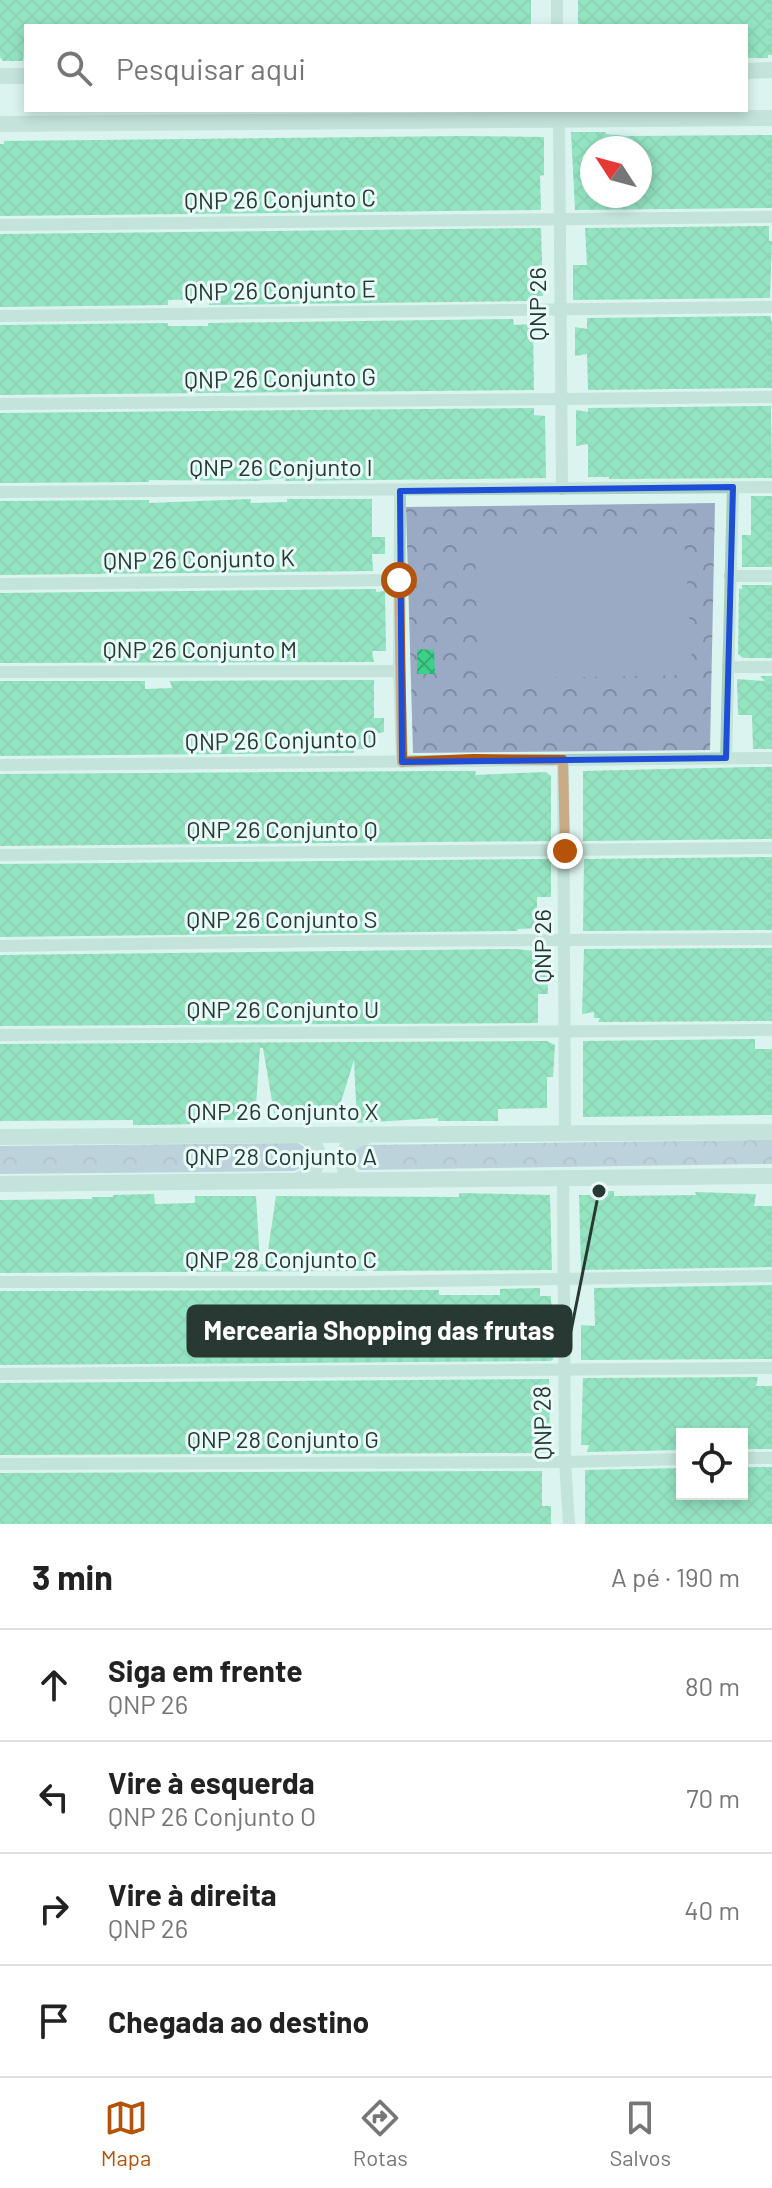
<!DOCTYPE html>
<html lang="pt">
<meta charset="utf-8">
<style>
body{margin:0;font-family:Barlow,sans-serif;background:#f6f6f6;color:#222}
.controls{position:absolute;right:24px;bottom:24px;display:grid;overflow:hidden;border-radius:0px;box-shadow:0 4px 12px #0003}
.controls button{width:72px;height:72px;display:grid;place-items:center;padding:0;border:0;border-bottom:2px solid #e0e0e0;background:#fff;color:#222;font:40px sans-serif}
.compass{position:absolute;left:580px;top:136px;width:72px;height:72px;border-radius:50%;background:#fff;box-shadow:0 4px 12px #0003;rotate:306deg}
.stop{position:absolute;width:24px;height:24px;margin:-18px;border:6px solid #b45309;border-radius:50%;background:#fff}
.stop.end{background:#b45309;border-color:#fff;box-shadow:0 2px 8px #0008}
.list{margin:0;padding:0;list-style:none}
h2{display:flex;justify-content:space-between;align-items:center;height:104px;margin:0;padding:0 32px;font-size:34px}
h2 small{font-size:26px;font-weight:400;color:#767676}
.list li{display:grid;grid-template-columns:52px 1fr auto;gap:24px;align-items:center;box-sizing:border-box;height:112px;padding:0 32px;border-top:2px solid #e0e0e0}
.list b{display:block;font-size:30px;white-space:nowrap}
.list p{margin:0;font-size:26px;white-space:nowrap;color:#767676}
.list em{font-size:26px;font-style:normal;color:#767676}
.icon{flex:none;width:44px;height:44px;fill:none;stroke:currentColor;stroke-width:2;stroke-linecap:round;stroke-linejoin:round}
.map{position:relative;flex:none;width:772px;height:1524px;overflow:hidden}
.search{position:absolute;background:#fff;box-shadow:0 4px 12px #0003;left:24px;right:24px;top:24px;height:88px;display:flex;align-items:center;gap:20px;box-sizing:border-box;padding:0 28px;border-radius:0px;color:#767676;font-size:30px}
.sheet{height:552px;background:#fff}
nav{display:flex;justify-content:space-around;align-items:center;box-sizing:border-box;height:112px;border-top:2px solid #e0e0e0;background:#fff;font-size:22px;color:#767676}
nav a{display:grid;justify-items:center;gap:4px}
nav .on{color:#b45309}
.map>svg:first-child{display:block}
.forest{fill:url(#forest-crowns)}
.pitch{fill:#9aaac5}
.building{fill:url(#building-cross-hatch);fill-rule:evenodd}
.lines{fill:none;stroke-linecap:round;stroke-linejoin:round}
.minor{stroke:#a6cec3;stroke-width:12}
.tertiary{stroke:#a6cec3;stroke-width:16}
.route{stroke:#b45309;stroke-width:10}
.marked{fill:none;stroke:#1d4ed8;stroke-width:6;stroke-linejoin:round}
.labels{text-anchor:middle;stroke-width:6;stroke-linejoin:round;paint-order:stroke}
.street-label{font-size:24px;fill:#273932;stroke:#e8fbf8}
.leader{fill:none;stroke:#273932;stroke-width:3}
.callout-dot{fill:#273932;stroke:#e8fbf8;stroke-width:3}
.callout{fill:#273932;stroke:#273932;stroke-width:3}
.callout-label{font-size:26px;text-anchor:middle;font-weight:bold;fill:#fff}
</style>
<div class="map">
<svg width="772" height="1524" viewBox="0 0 772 1524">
<defs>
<pattern id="forest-crowns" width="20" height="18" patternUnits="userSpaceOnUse" patternTransform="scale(2)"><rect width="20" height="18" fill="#9aaac5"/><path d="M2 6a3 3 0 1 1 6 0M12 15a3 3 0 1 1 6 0" fill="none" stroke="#7e8ba1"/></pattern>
<pattern id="building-cross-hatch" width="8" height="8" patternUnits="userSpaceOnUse" patternTransform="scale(2)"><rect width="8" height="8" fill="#3cd18a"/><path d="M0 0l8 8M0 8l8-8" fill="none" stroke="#32ab71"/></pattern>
</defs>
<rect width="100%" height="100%" fill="#dbf4ef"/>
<!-- forest -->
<g class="forest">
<polygon points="715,503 710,750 413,753 406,507"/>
<polygon points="772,1140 772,1164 360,1170 352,1160 354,1151 360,1145"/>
<path d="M 298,1143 C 308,1148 310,1156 306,1165 L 294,1171 L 0,1174 L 0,1146 Z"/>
</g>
<!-- pitch -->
<polygon class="pitch" points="684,535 693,675 478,679 475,536"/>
<!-- building -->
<g class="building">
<polygon points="0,0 531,0 531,26 26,26 23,61 3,61 0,57"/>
<polygon points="578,0 772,0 772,55 768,55 768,58 747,58 746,26 578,26"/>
<path d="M 571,132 L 606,132 L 606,134 L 627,136 L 772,135 L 772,208 L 575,210 ZM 592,148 L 640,148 L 640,196 L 592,196 Z"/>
<polygon points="462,136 544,137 544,175 540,176 541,210 0,216 0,144 4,144 4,141"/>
<polygon points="769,226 769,241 772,241 770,298 573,300 573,265 587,265 585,228"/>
<polygon points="541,228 543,296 533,296 533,301 209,305 210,299 168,300 168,305 0,307 0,234"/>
<polygon points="770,316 772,323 772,388 588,390 587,354 575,356 575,327 587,329 587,318"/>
<polygon points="513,319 514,325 533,324 534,390 0,395 0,325 168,323 168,326 208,326 208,323"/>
<polygon points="771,406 772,478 609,479 609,477 588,477 588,444 576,446 576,410 588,412 588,408"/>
<polygon points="534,408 534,415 545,416 546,478 285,481 285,478 256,481 149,480 149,482 0,483 0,413"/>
<polygon points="751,496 772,496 772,567 742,567 742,535 751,535"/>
<polygon points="251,499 250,503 287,502 287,499 372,499 372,537 385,537 385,554 372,554 373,571 0,575 0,501 149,500 149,503"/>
<polygon points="742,585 772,585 772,658 743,658 738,654 739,589 742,589"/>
<polygon points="376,589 376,592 385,591 386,651 372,651 374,662 0,663 0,593"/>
<polygon points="417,649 434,650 435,674 417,674"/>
<polygon points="760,676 772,676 772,749 753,749 752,715 738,715 737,679 765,681"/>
<polygon points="374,680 374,718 384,718 384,732 374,734 373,749 354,749 354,753 0,756 0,681 145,681 145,689 172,688 170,681"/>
<polygon points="750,767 772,767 772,839 583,841 583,771"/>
<polygon points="435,771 476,771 475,775 546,772 551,776 551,841 0,846 0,774"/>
<polygon points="772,857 772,930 583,931 584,859"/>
<polygon points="548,859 551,861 551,897 537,897 537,928 518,929 517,931 0,937 0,864"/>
<polygon points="772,948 772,1021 598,1022 600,1018 594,1018 594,1012 582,1014 584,949"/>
<polygon points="515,949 547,952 548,994 538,994 538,1023 0,1026 0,955"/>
<polygon points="755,1039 755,1049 772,1049 772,1115 583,1117 583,1041"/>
<polygon points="538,1041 547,1041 555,1045 553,1077 547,1077 547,1108 498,1109 498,1121 438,1121 438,1118 357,1123 354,1060 336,1118 275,1119 263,1048 260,1048 255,1120 195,1120 195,1124 153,1125 133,1125 133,1120 0,1121 0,1044"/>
<polygon points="593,1191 614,1191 614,1196 696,1195 695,1192 756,1194 754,1206 772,1206 772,1267 581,1270 579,1195 593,1195"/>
<polygon points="459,1193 550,1195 552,1270 0,1273 0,1200 92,1199 92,1197 113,1197 113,1195 154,1194 155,1204 195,1203 195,1196 256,1196 260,1264 266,1264 276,1196 459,1197"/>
<polygon points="772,1285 772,1359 581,1360 581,1325 595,1326 594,1288"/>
<polygon points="540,1288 540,1296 551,1296 553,1360 549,1361 0,1365 0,1291 439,1290 439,1295 500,1295 500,1289"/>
<polygon points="758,1377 756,1386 772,1386 772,1449 742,1449 742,1434 682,1434 682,1450 587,1452 589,1445 581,1445 583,1378"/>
<polygon points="549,1379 550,1446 549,1452 542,1453 0,1455 0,1383"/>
<polygon points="742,1467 772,1467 772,1524 585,1524 585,1470 682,1468 682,1494 742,1494"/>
<polygon points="542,1471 542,1506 551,1506 551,1524 0,1524 0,1473"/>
</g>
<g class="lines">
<!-- minor -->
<g class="minor">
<polyline points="557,26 557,0"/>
<polyline points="559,119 562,489"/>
<polyline points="0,225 772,217"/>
<polyline points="0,316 772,307"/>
<polyline points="0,404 772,397"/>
<polyline points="400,491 399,671 402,762"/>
<polyline points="0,492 772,487"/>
<polyline points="730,576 772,576"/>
<polyline points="0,584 399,580"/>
<polyline points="728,667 772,667"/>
<polyline points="0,672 399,671"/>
<polyline points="726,758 733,487"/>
<polyline points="563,760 565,1132"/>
<polyline points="0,765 772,758"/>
<polyline points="0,855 772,848"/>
<polyline points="0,946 330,941 772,939"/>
<polyline points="0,1035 772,1030"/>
<polyline points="563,1178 565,1462 569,1524"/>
<polyline points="0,1282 356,1282 772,1276"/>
<polyline points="0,1374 772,1368"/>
<polyline points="742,1458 772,1458"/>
<polyline points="0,1464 565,1462 682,1459"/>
</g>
<!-- tertiary -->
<g class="tertiary">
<polyline points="746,71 772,70"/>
<polyline points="0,76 26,76"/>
<polyline points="0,124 772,118"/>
<polyline points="0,1137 772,1132"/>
<path d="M 299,1180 C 321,1172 325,1148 304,1135"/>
<path d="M 353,1180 C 336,1164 342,1142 365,1137"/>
<polyline points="0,1184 772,1176"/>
</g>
</g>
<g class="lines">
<!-- route -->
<polyline class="route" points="399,580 402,762 473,759 563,760 565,851"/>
</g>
<!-- marked area -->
<path d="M0 0H772V1524H0ZM 733,487 L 726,758 L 402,762 L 400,491 Z" fill="#dbf4ef" fill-opacity=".55" fill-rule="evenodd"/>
<path class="marked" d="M 733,487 L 726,758 L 402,762 L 400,491 Z"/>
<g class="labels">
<!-- street labels -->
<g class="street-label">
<text transform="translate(280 200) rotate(-1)" y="8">QNP 26 Conjunto C</text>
<text transform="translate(280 291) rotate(-1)" y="8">QNP 26 Conjunto E</text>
<text transform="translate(538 304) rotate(-90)" y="8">QNP 26</text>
<text transform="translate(280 379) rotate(-1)" y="8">QNP 26 Conjunto G</text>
<text x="281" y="476">QNP 26 Conjunto I</text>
<text transform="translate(199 560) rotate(-1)" y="8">QNP 26 Conjunto K</text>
<text x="200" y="658">QNP 26 Conjunto M</text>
<text transform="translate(281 741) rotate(-1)" y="8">QNP 26 Conjunto O</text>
<text x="282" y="838">QNP 26 Conjunto Q</text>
<text x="282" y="928">QNP 26 Conjunto S</text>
<text transform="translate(543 946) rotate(-90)" y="8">QNP 26</text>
<text x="283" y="1018">QNP 26 Conjunto U</text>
<text x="283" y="1120">QNP 26 Conjunto X</text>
<text x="281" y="1165">QNP 28 Conjunto A</text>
<text x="281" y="1268">QNP 28 Conjunto C</text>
<text transform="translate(543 1423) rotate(-91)" y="8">QNP 28</text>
<text x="283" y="1448">QNP 28 Conjunto G</text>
</g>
</g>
<!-- callouts -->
<path class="leader" d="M599 1191L571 1331"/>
<circle class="callout-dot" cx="599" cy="1191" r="8"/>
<rect class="callout" x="188" y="1306" width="383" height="50" rx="8"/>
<g class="callout-label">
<text x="379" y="1340">Mercearia Shopping das frutas</text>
</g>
</svg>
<div class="controls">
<button><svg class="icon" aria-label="locate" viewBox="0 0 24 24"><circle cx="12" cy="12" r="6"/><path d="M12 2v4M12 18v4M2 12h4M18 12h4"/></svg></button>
</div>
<svg class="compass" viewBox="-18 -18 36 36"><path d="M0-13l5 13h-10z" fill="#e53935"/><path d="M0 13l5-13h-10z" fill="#767676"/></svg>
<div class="stop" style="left:399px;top:580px"></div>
<div class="stop end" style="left:565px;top:851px"></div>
<div class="search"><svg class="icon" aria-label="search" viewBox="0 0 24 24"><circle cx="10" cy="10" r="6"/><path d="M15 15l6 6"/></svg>Pesquisar aqui</div>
</div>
<section class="sheet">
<h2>3 min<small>A pé · 190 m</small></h2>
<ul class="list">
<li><svg class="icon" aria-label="ahead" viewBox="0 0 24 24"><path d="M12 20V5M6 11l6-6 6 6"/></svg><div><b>Siga em frente</b><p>QNP 26</p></div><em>80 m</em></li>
<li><svg class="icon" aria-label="left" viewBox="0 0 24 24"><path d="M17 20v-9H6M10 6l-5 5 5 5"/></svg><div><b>Vire à esquerda</b><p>QNP 26 Conjunto O</p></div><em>70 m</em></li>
<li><svg class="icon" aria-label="right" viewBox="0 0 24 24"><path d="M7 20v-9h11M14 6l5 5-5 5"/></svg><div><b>Vire à direita</b><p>QNP 26</p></div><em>40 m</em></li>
<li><svg class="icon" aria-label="arrive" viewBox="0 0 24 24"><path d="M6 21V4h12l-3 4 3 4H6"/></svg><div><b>Chegada ao destino</b></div></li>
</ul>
</section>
<nav>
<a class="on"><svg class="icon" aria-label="map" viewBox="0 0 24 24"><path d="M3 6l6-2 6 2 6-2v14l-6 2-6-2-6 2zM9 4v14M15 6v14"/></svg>Mapa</a>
<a><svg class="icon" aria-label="directions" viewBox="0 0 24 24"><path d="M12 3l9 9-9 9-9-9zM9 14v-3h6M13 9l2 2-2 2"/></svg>Rotas</a>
<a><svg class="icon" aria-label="saved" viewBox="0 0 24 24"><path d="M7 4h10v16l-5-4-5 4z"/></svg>Salvos</a>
</nav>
